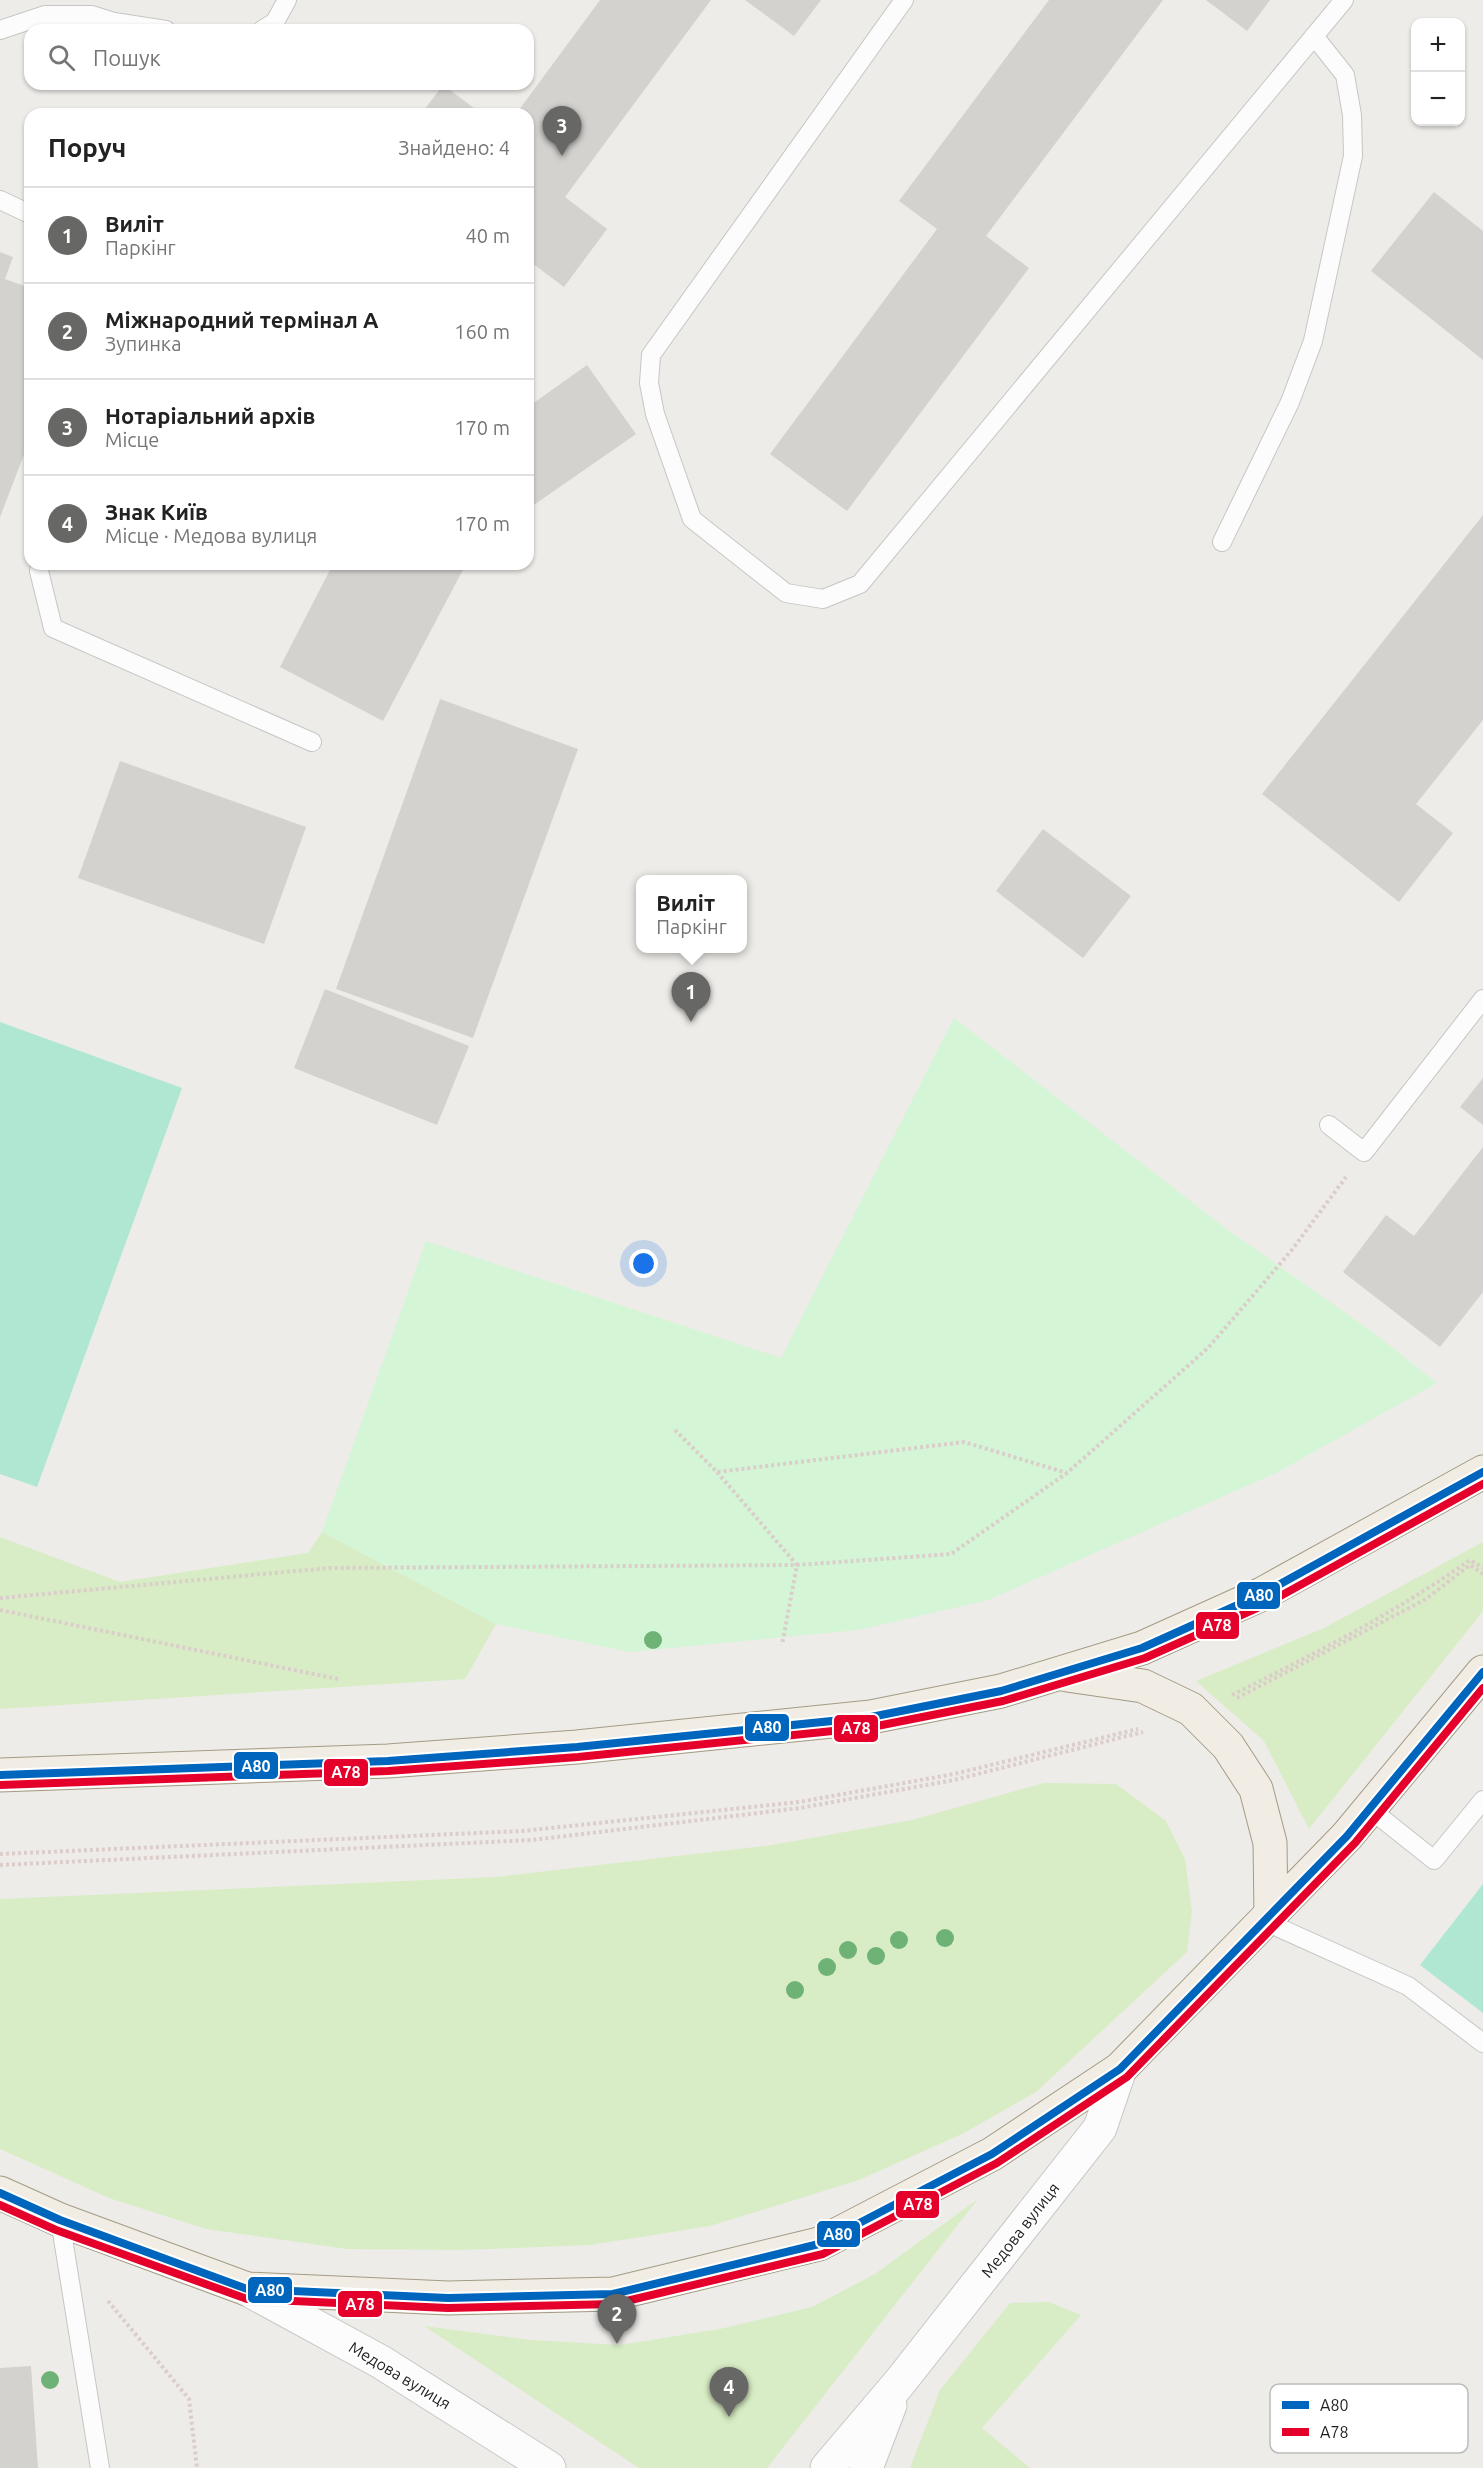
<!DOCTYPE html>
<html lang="uk">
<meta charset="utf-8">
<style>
body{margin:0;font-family:Ubuntu,sans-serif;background:#f6f6f6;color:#222}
.controls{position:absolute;right:18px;top:18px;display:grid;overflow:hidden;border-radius:12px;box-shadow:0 2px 4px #0004}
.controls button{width:54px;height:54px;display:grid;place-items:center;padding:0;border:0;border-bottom:2px solid #e0e0e0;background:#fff;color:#222;font:30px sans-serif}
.you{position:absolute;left:644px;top:1264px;width:21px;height:21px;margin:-15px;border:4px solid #fff;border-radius:50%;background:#1a73e8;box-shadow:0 0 0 9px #1a73e833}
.badge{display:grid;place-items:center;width:39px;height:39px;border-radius:50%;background:#676765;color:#fff;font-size:20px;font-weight:700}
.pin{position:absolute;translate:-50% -50px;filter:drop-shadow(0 2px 3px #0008)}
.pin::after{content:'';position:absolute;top:32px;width:21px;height:18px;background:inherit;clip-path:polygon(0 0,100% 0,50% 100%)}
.popup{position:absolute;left:636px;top:875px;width:111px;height:78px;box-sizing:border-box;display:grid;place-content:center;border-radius:12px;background:#fff;filter:drop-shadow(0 2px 4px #0005);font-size:20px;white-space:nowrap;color:#767676}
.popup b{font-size:22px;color:#222}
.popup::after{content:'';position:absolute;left:50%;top:100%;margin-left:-12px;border:12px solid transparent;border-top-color:#fff}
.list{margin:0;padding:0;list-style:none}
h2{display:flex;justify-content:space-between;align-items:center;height:78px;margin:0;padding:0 24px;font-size:26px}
h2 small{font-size:20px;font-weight:400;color:#767676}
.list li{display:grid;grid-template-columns:39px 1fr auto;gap:18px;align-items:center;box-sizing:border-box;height:96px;padding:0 24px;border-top:2px solid #e0e0e0}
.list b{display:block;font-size:22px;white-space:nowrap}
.list p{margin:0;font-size:20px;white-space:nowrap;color:#767676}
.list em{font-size:20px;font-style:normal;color:#767676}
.icon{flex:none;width:33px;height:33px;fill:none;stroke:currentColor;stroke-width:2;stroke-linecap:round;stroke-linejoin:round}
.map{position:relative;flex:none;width:1483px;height:2468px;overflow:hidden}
.search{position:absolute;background:#fff;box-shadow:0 2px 4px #0004;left:24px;top:24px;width:510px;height:66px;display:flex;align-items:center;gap:15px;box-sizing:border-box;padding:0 21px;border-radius:18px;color:#767676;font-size:22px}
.panel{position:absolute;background:#fff;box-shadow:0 2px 4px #0004;left:24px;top:108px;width:510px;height:462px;border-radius:18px}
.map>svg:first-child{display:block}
.grass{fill:#d8edc5}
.park{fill:#d4f5d6}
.pitch{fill:#b0e7d3}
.building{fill:#d4d2cf}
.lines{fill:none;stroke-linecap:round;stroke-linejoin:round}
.lane-casing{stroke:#c6c6c4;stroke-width:20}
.street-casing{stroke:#c6c6c4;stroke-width:35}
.primary-casing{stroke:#a49b84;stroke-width:35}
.path{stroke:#dbcdca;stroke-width:4;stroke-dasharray:3 3;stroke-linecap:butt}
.lane{stroke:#fcfcfc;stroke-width:18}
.street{stroke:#fcfcfc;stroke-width:33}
.primary{stroke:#f1ede5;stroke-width:33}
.bus-1-casing{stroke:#fff;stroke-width:12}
.bus-2-casing{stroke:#fff;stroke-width:12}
.bus-1{stroke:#0065bd;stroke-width:8}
.bus-2{stroke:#e4002b;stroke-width:8}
.tree{fill:#6eb375}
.labels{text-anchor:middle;stroke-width:4.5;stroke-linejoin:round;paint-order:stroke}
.street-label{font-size:16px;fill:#1f1f1f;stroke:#fff}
.key{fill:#fff;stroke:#bcbcbc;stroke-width:1.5}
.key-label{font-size:16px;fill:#1f1f1f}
.line-badge{stroke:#fff;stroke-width:2}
.badge-label{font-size:16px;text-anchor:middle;font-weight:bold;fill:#fff}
</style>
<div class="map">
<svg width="1483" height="2468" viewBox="0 0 1483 2468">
<rect width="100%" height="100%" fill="#edece8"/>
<!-- grass -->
<g class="grass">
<polygon points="322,1532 496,1624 465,1679 0,1709 0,1537 120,1582 308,1553"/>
<polygon points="1483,1542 1483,1611 1309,1829 1264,1741 1196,1681 1324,1628"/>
<polygon points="1044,1783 1116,1784 1166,1821 1185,1859 1192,1911 1187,1952 1036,2092 962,2134 859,2180 710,2226 590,2245 463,2250 347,2249 206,2229 109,2198 0,2149 0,1899 496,1877 772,1845 912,1820"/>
<polygon points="978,2199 767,2468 639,2468 424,2326 531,2340 619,2345 720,2329 812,2307 875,2274"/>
<polygon points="1049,2302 1081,2315 982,2428 1030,2468 910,2468 940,2390 1010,2303"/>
</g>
<!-- park -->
<polygon class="park" points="954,1018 1228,1230 1371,1331 1437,1383 1276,1473 988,1600 858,1630 630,1652 496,1624 322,1532 426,1241 781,1358"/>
<!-- pitch -->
<g class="pitch">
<polygon points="0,1022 182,1088 37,1487 0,1474"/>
<polygon points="1483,1884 1483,2013 1420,1965"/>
</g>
<!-- building -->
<g class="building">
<polygon points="600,0 711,0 565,197 607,229 564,287 528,260 528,114 516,114"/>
<polygon points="745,0 821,0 794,36"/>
<polygon points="1049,0 1163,0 986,236 1029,268 847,511 770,454 937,229 899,201"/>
<polygon points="1206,0 1270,0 1247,31"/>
<polygon points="443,85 482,114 421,114"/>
<polygon points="1434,192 1483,231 1483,360 1371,271"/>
<polygon points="0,252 13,257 5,279 30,288 30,439 0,517"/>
<polygon points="587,365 636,434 528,509 528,407"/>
<polygon points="1483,515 1483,720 1416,804 1453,833 1399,902 1262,794"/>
<polygon points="333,564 466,564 383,721 280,667"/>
<polygon points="440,699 578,749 473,1038 336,989"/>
<polygon points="120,761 306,827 264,944 78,878"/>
<polygon points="1043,829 1131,896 1083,958 996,891"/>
<polygon points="325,989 469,1046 437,1125 294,1068"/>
<polygon points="1483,1078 1483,1125 1460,1107"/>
<polygon points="1483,1147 1483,1292 1440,1347 1343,1272 1386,1215 1414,1236"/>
<polygon points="31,2366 38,2468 0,2468 0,2368"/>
</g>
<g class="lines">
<!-- lane casing -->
<g class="lane-casing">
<g id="lane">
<polyline points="904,0 651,355 649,383 655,414 692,519 786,593 823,599 860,584 1344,0"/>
<polyline points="0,30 45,15 92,15 114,22 166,30"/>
<polyline points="262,30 275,22 287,0"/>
<polyline points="0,200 30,214"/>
<polyline points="1222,542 1290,402 1313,341 1353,156 1352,115 1345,75 1314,36"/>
<polyline points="41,564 39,571 53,628 312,742"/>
<polyline points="1329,1125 1364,1152 1483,999"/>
<polyline points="1370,1809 1434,1860 1483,1800"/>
<polyline points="1264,1921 1408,1986 1483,2043"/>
<polyline points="60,2220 100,2468"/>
</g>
</g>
<!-- street casing -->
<g class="street-casing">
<g id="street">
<polyline points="247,2289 381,2362 549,2468"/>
<polyline points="827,2468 900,2382 1100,2128 1120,2069"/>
<polyline points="866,2468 890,2405"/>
</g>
</g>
<!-- primary casing -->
<g class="primary-casing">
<g id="primary">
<polyline points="1067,1675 1143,1686 1191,1709 1228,1746 1256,1789 1270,1843 1271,1915"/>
<polyline points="0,1775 388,1761 577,1747 871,1717 1001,1691 1142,1648 1262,1594 1483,1472"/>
<polyline points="0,2193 60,2220 247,2289 448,2298 613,2294 819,2244 992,2154 1120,2069 1347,1836 1483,1672"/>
</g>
</g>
<!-- path -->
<g class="path">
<polyline points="675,1430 717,1472 964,1442 1067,1473"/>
<polyline points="717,1472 797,1565 782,1645"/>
<polyline points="0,1598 329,1568 797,1565 951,1554 1067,1473 1208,1348 1291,1251 1346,1177"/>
<polyline points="0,1610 338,1679"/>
<path d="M 1232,1695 C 1314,1654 1395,1613 1470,1560 L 1483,1568"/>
<polyline points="1237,1698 1426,1599 1470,1565 1483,1574"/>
<polyline points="0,1854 522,1831 799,1802 954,1774 1138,1729"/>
<polyline points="0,1865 532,1840 800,1808 954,1780 1143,1732"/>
<polyline points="108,2301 189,2399 197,2468"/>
</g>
<!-- lane -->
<use href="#lane" class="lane"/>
<!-- street -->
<use href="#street" class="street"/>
<!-- primary -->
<use href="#primary" class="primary"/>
<!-- bus-1 casing -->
<g class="bus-1-casing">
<g id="bus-1">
<polyline points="0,1775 388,1761 577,1747 871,1717 1001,1691 1142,1648 1262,1594 1483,1472"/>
<polyline points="0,2193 60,2220 247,2289 448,2298 613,2294 819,2244 992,2154 1120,2069 1347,1836 1483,1672"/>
</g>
</g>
<!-- bus-2 casing -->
<g class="bus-2-casing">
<g id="bus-2">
<polyline points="0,1785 388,1771 578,1757 872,1727 1003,1701 1145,1658 1266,1604 1483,1484"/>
<polyline points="0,2205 56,2230 247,2299 448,2308 614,2304 823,2254 997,2163 1127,2077 1355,1843 1483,1688"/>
</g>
</g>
<!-- bus-1 -->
<use href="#bus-1" class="bus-1"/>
<!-- bus-2 -->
<use href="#bus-2" class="bus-2"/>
</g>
<!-- trees -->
<g class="tree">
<circle cx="653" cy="1640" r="9"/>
<circle cx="945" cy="1938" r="9"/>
<circle cx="899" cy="1940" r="9"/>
<circle cx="848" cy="1950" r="9"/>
<circle cx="876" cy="1956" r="9"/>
<circle cx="827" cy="1967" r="9"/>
<circle cx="795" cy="1990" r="9"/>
<circle cx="50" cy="2380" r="9"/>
</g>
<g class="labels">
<!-- street labels -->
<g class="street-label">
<text transform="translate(1020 2230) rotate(-52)" y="6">Медова вулиця</text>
<text transform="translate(400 2375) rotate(31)" y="6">Медова вулиця</text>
</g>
</g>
<!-- legend -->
<rect x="1270" y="2384" width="198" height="69" rx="9" class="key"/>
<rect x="1282" y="2401" width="27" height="8" fill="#0065bd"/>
<rect x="1282" y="2428" width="27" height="8" fill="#e4002b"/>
<g class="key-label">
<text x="1320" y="2411">А80</text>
<text x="1320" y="2438">А78</text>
</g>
<g class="line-badge">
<rect x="1236" y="1581" width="45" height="29" rx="6" fill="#0065bd"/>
<rect x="1195" y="1611" width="45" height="29" rx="6" fill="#e4002b"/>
<rect x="744" y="1713" width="46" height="29" rx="6" fill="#0065bd"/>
<rect x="833" y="1714" width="46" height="29" rx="6" fill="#e4002b"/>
<rect x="233" y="1751" width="46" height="29" rx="6" fill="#0065bd"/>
<rect x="323" y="1758" width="46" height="29" rx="6" fill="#e4002b"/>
<rect x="895" y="2190" width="45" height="29" rx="6" fill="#e4002b"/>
<rect x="816" y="2220" width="45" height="28" rx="6" fill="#0065bd"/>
<rect x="247" y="2276" width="46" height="28" rx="6" fill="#0065bd"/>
<rect x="337" y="2290" width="46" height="28" rx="6" fill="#e4002b"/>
</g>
<g class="badge-label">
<text x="1259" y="1601">А80</text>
<text x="1217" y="1631">А78</text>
<text x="767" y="1733">А80</text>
<text x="856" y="1734">А78</text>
<text x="256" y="1772">А80</text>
<text x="346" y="1778">А78</text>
<text x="918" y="2210">А78</text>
<text x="838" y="2240">А80</text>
<text x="270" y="2296">А80</text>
<text x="360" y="2310">А78</text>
</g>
</svg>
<div class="controls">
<button>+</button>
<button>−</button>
</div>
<div class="you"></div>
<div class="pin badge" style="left:691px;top:1022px">1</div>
<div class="popup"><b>Виліт</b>Паркінг</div>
<div class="pin badge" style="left:617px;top:2344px">2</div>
<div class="pin badge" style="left:562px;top:156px">3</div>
<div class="pin badge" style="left:729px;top:2417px">4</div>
<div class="search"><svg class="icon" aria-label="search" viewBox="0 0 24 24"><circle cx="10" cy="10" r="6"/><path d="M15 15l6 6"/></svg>Пошук</div>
<section class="panel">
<h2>Поруч<small>Знайдено: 4</small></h2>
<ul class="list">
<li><span class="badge">1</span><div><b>Виліт</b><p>Паркінг</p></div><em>40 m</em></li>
<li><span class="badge">2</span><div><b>Міжнародний термінал А</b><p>Зупинка</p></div><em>160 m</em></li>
<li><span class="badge">3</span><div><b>Нотаріальний архів</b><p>Місце</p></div><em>170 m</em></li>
<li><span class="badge">4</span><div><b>Знак Київ</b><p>Місце · Медова вулиця</p></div><em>170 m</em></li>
</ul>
</section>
</div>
